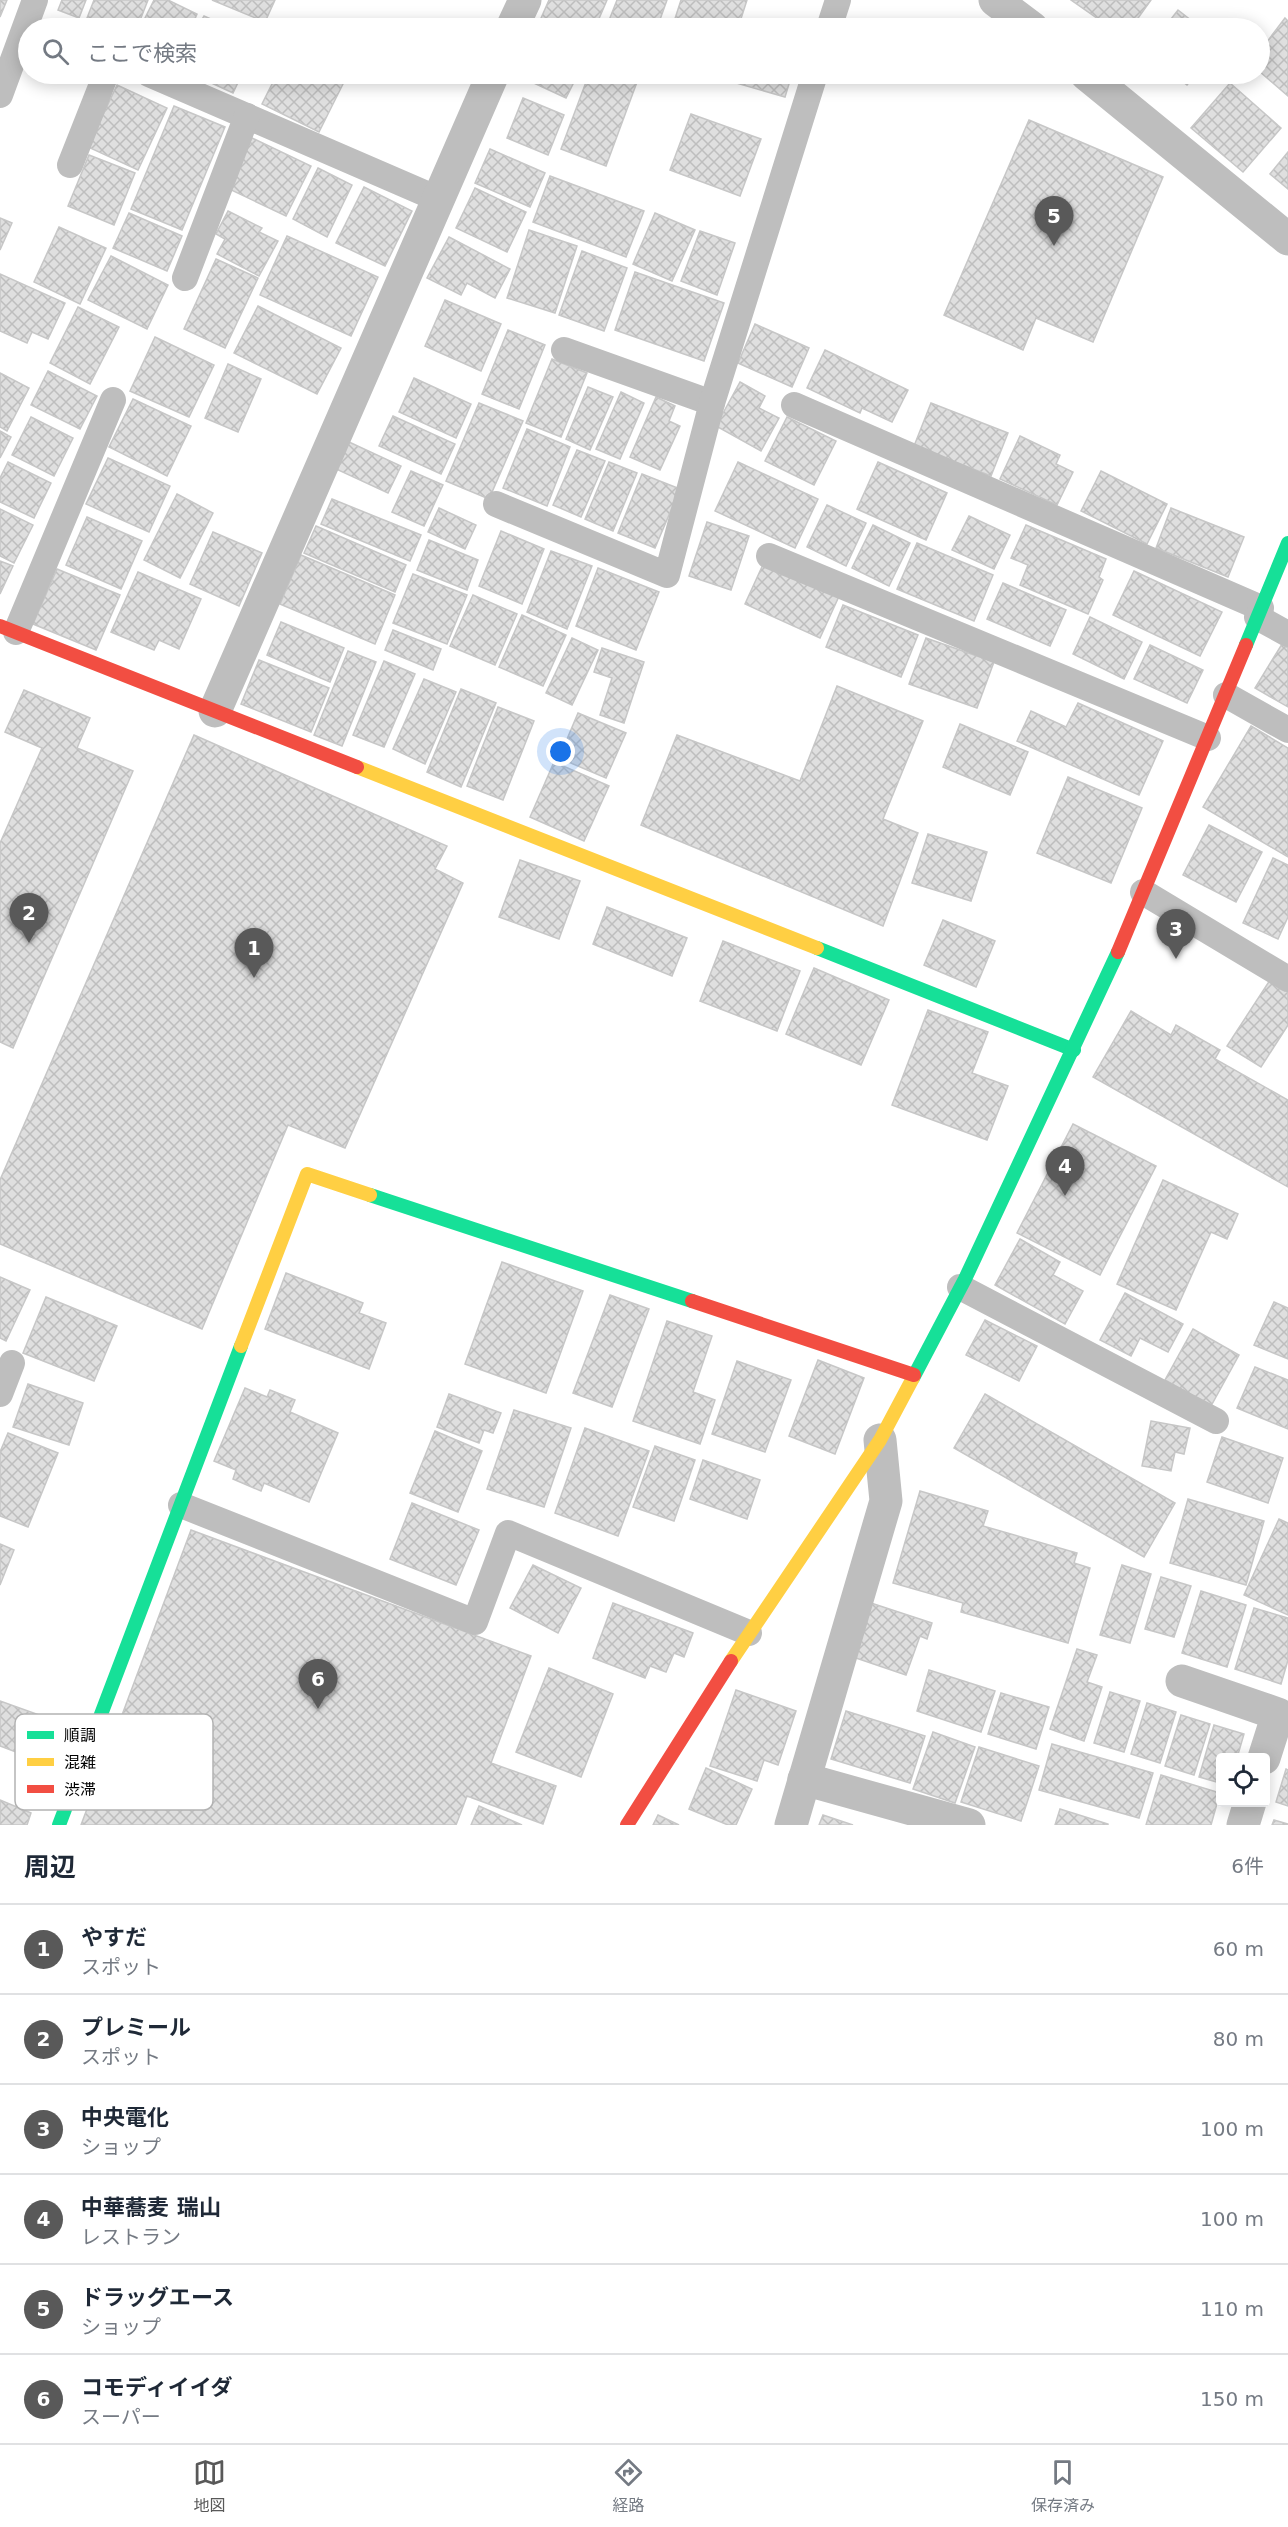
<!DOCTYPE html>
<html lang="ja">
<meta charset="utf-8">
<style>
body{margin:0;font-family:"DejaVu Sans","Noto Sans JP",sans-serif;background:#f2f2f3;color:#1f2937}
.controls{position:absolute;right:18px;bottom:18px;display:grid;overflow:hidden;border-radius:6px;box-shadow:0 3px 15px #0003}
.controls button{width:54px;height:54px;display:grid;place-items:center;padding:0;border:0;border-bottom:2px solid #e0e1e3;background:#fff;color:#1f2937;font:30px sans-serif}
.you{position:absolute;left:561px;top:752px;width:21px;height:21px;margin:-15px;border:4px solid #fff;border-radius:50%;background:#1a73e8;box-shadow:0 0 0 9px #1a73e833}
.badge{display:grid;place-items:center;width:39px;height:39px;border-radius:50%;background:#595959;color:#fff;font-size:20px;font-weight:700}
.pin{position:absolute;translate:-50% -50px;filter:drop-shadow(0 2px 3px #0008)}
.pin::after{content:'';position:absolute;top:32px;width:21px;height:18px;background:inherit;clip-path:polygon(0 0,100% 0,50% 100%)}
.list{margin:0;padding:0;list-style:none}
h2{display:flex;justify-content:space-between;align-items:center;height:78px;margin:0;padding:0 24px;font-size:26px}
h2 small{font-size:20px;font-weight:400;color:#747a83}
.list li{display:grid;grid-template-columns:39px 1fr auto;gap:18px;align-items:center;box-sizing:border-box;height:90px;padding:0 24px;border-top:2px solid #e0e1e3}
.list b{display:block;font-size:22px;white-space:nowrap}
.list p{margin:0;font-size:20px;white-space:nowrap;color:#747a83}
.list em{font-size:20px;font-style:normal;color:#747a83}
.icon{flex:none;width:33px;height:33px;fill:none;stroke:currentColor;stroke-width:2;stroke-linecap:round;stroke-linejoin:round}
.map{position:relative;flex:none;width:1288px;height:1825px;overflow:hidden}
.search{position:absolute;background:#fff;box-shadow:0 3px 15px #0003;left:18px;right:18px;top:18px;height:66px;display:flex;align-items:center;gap:15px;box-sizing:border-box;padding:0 21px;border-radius:33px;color:#747a83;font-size:22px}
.sheet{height:618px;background:#fff}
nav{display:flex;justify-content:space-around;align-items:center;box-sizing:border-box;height:84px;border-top:2px solid #e0e1e3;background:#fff;font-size:16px;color:#747a83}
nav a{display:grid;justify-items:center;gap:3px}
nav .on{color:#595959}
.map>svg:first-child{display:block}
.building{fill:url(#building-cross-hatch);stroke:#c7c7c7;stroke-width:1.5}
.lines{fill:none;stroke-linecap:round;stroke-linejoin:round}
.lane{stroke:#bebebe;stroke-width:26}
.street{stroke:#bebebe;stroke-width:33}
.fast{stroke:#16e098;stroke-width:14}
.slow{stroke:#ffcf43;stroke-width:14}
.jam{stroke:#f24e42;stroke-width:14}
.key{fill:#fff;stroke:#b2b2b2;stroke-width:1.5}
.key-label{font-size:16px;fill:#000}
</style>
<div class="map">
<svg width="1288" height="1825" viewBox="0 0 1288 1825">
<defs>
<pattern id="building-cross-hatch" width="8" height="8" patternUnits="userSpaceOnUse" patternTransform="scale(1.5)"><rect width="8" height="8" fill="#dfdfdf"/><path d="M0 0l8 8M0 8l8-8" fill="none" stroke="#bebebe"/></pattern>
</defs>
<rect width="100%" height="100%" fill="#fff"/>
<!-- building -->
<g class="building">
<polygon points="0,0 7,0 0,17"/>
<polygon points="62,0 86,0 79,18 58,10"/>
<polygon points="94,0 148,0 137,28 112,28 87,18"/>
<polygon points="154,0 168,0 197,14 191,28 140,28"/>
<polygon points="212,0 275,0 265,22"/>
<polygon points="549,0 607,0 595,28 547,28 538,25"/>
<polygon points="617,0 667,0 657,28 606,28"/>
<polygon points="681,0 747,0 738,28 672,28"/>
<polygon points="1071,0 1151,0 1131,28 1111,28"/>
<polygon points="1178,10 1201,28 1164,28"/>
<polygon points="204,16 231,28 197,28"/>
<polygon points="1285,18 1288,21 1288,96 1260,72 1260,51"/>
<polygon points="192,74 242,74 233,93"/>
<polygon points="277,74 325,74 344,82 319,132 262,104"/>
<polygon points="335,74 348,74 346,79"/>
<polygon points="522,74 578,74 566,98 521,77"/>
<polygon points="589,74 640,74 606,166 561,149"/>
<polygon points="728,74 792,74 785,97 726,80"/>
<polygon points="1173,74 1196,74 1187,85"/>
<polygon points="1230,83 1281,128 1243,172 1191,128"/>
<polygon points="117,85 167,108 138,170 88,147"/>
<polygon points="523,98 564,115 548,155 507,138"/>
<polygon points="174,106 225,127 182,230 131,209"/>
<polygon points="691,114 761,139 740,196 670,170"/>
<polygon points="1029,120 1163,177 1093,342 1036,318 1023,350 944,315"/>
<polygon points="252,138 311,166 286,216 227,188"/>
<polygon points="490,149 545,173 530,207 475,183"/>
<polygon points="1288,152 1288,189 1270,174"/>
<polygon points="89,155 135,173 114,225 68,206"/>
<polygon points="318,168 352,185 327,237 293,219"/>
<polygon points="550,176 644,211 626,257 533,222"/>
<polygon points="364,187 412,211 385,266 336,243"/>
<polygon points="475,188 526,212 507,252 456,228"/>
<polygon points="228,211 262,228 259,232 278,241 259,276 217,254 225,239 216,234"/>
<polygon points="129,213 182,236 167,271 113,248"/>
<polygon points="655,213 695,230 672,281 633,264"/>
<polygon points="0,218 12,223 0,250"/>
<polygon points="59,227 106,248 80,304 34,282"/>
<polygon points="529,230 577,246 555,313 507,298"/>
<polygon points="700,231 735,243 717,295 681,281"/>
<polygon points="287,236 378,277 351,336 260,295"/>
<polygon points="449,237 510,269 495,298 467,283 461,295 427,278"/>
<polygon points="582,251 627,268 604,331 559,315"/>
<polygon points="111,256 168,285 147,329 88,300"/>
<polygon points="216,259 258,278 225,348 184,329"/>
<polygon points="635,272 724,303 704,361 615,330"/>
<polygon points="0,274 65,303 48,339 32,332 27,343 0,331"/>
<polygon points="445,300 501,324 481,371 425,346"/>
<polygon points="258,306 341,348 317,394 234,353"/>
<polygon points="78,307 119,327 90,384 50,363"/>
<polygon points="755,324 809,348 792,387 738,363"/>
<polygon points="508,330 545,345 519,409 482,394"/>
<polygon points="155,337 214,365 189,417 130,391"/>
<polygon points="825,350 908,390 892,422 862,408 860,413 807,388"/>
<polygon points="552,359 587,373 561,437 526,423"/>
<polygon points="228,364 261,379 238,432 205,418"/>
<polygon points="48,371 97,396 80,429 31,405"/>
<polygon points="0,373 29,388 7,431 0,427"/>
<polygon points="414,378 471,404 456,438 399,412"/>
<polygon points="740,382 765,396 759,408 779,418 761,451 716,426"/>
<polygon points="588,387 613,397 590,450 566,439"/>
<polygon points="621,392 644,403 620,459 596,449"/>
<polygon points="656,397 675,406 669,421 680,426 660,470 630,457"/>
<polygon points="133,399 191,426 167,476 109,447"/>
<polygon points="479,403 523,421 489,499 446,481"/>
<polygon points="931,403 1008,433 991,476 914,446"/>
<polygon points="393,416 455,444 441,474 379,446"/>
<polygon points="31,417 73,438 54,476 12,455"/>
<polygon points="787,417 836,441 814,485 765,461"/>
<polygon points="527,429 570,447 547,506 503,488"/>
<polygon points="0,431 11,437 0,458"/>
<polygon points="1020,436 1060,455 1056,464 1073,472 1057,505 1000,479"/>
<polygon points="349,442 401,466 388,493 336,469"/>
<polygon points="577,450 605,461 581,517 553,505"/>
<polygon points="108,458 170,486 149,532 86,504"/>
<polygon points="8,462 51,483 34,518 0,502 0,478"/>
<polygon points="609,462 637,473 613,531 585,519"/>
<polygon points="738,462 818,499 795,548 715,511"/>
<polygon points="878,462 947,493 926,540 857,509"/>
<polygon points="411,471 443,485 424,526 392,512"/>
<polygon points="1101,471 1167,504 1147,544 1081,511"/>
<polygon points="642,474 680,489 655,548 618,533"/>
<polygon points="177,494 213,513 180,578 144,560"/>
<polygon points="332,499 421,535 410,561 321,524"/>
<polygon points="827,505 866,523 846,566 807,547"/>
<polygon points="439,508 476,525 465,549 428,532"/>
<polygon points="1171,508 1244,537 1228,577 1156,548"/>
<polygon points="0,509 33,525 14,563 0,556"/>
<polygon points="969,516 1010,535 994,569 952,550"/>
<polygon points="87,517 142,541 121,589 66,565"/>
<polygon points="707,522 749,536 731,590 689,576"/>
<polygon points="873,525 910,543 889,586 852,568"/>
<polygon points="1026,525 1106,559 1099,577 1103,580 1088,614 1020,585 1028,565 1011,558"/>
<polygon points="316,526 406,565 395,592 304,553"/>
<polygon points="501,531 544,549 522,604 479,586"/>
<polygon points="213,532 262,553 239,606 190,584"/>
<polygon points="429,540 478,560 467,590 417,570"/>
<polygon points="917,543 993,575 974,621 897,589"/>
<polygon points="551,551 592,566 567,629 527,612"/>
<polygon points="301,555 395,595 375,644 280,604"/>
<polygon points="765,560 840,594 820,638 745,604"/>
<polygon points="0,561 13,566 0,594"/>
<polygon points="598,568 659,592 636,650 576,626"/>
<polygon points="57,569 120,595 96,650 33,624"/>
<polygon points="1134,571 1222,612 1200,656 1113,615"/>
<polygon points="138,572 201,599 179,649 159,640 154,650 111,632"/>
<polygon points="413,574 467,595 447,644 393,623"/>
<polygon points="1003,583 1066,610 1050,646 987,619"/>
<polygon points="473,595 517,614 495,665 450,646"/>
<polygon points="843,605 918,635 901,677 826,647"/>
<polygon points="522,615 566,635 543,686 499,667"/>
<polygon points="1090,617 1142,642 1124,679 1073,654"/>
<polygon points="281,622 344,648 330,682 267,655"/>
<polygon points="393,630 441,649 433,670 385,650"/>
<polygon points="572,638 598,650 572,705 546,693"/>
<polygon points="926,638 994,662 977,708 909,684"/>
<polygon points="1282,644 1288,648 1288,707 1255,688"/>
<polygon points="1150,645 1203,670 1187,703 1134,679"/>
<polygon points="602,648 644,662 624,723 600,715 612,678 594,672"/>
<polygon points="348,651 376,662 342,746 314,735"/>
<polygon points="259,660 329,688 311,732 241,704"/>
<polygon points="384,661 415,674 384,747 353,735"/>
<polygon points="424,679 456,692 425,764 393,749"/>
<polygon points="837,686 923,721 883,819 918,833 883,926 641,825 677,735 800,781"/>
<polygon points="461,689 496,703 461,787 427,772"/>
<polygon points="24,690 90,718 77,748 133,771 13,1048 0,1042 0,843 42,748 5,732"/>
<polygon points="1078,703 1163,741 1139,795 1017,741 1031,711 1066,727"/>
<polygon points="498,707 534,721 503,800 467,786"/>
<polygon points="578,713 626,733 606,778 559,758"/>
<polygon points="960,724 1028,752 1010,795 943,767"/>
<polygon points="1251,726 1288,748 1288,857 1203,807"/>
<polygon points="194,735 447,846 435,869 463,883 345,1148 288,1125 202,1329 0,1244 0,1180"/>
<polygon points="554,762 609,786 584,841 530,817"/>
<polygon points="1068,777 1142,808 1111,883 1037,853"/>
<polygon points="1209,825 1262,852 1236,902 1183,875"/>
<polygon points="928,834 987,852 971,901 912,883"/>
<polygon points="1273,858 1288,865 1288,917 1278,939 1243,923"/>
<polygon points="520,860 580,881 559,939 499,917"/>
<polygon points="607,907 687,938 672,976 593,944"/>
<polygon points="943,920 995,941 976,987 924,965"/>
<polygon points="723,941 800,971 777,1031 700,1001"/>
<polygon points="814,968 889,1000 861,1065 786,1034"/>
<polygon points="1270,980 1288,992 1288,1025 1261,1067 1227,1046"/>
<polygon points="928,1010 988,1032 972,1073 1008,1086 987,1140 892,1105"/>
<polygon points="1131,1011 1171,1035 1176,1025 1220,1050 1215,1059 1288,1100 1288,1187 1093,1077"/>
<polygon points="1073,1124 1156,1166 1100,1275 1017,1233"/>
<polygon points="1163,1180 1238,1214 1227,1239 1211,1232 1176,1310 1117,1284"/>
<polygon points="1020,1239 1060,1262 1053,1275 1083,1291 1065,1324 995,1285"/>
<polygon points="502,1262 583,1291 546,1393 465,1364"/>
<polygon points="286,1273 363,1303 359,1313 386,1323 369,1369 265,1329"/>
<polygon points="0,1277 30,1290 6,1341 0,1338"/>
<polygon points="1125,1293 1183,1324 1168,1352 1140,1338 1131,1356 1100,1340"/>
<polygon points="610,1295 649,1309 612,1407 573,1393"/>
<polygon points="46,1297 117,1326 94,1381 23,1353"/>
<polygon points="1274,1302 1288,1308 1288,1359 1254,1345"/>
<polygon points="985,1320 1037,1346 1019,1381 966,1355"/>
<polygon points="667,1321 712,1336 693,1392 715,1400 700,1444 633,1421"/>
<polygon points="1193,1329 1239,1355 1211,1406 1165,1380"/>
<polygon points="818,1360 864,1378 835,1454 789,1436"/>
<polygon points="737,1361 791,1380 765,1452 712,1434"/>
<polygon points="1255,1367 1288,1380 1288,1429 1237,1408"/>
<polygon points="28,1384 83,1403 69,1445 13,1427"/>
<polygon points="245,1388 267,1397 270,1390 295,1400 290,1412 338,1433 309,1502 264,1483 261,1491 233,1479 236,1470 214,1461"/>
<polygon points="449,1394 501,1413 493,1433 484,1430 479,1443 437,1427"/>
<polygon points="985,1394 1175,1503 1144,1557 954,1448"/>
<polygon points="514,1410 571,1428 544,1507 487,1489"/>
<polygon points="1151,1421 1190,1428 1184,1454 1175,1452 1171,1471 1142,1466"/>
<polygon points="585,1428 649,1451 618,1536 555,1513"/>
<polygon points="435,1431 482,1451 458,1512 410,1493"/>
<polygon points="8,1433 58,1453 28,1527 0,1516 0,1452"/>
<polygon points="1222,1437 1283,1458 1268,1503 1207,1482"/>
<polygon points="655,1446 695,1460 674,1521 633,1507"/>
<polygon points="703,1460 760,1480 747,1519 690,1499"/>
<polygon points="920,1491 988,1511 983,1526 1077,1553 1074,1563 1090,1568 1068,1643 961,1612 963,1603 893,1583"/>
<polygon points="1188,1499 1264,1521 1246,1585 1170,1563"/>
<polygon points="412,1503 479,1530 456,1585 390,1559"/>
<polygon points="1279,1519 1288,1523 1288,1615 1244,1595"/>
<polygon points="191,1530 531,1656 491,1763 556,1786 543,1824 467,1796 456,1825 81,1825"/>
<polygon points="0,1544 14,1550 0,1585"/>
<polygon points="533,1565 581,1588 558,1633 510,1608"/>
<polygon points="1122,1565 1151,1574 1130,1643 1100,1635"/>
<polygon points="1161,1577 1191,1586 1174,1637 1145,1629"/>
<polygon points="1201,1591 1246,1605 1227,1667 1182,1653"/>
<polygon points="613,1603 693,1633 684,1657 674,1653 666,1672 650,1666 645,1678 593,1658"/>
<polygon points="871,1603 932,1623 927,1639 920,1636 906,1675 853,1657"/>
<polygon points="1254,1608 1288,1618 1288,1660 1281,1684 1235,1669"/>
<polygon points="1077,1649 1097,1655 1087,1682 1102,1687 1084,1741 1050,1729"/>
<polygon points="549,1668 613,1694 581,1777 516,1752"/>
<polygon points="929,1670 995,1691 981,1732 917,1711"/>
<polygon points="736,1690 796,1711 778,1765 764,1760 757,1781 710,1766"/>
<polygon points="1110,1692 1140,1701 1124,1752 1094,1743"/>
<polygon points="1001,1693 1049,1707 1036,1749 988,1734"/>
<polygon points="0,1701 53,1720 37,1760 0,1746"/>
<polygon points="1147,1703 1176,1712 1160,1763 1131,1754"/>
<polygon points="846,1711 925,1736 910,1783 831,1759"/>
<polygon points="1181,1715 1210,1724 1194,1775 1165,1766"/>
<polygon points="1214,1725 1244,1734 1237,1758 1220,1758 1220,1783 1199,1777"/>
<polygon points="933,1732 975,1747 955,1803 913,1789"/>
<polygon points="1052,1744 1153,1773 1139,1818 1039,1790"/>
<polygon points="979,1747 1039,1766 1021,1821 961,1802"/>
<polygon points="706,1768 752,1789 736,1825 728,1825 689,1809"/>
<polygon points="1286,1769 1288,1770 1288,1806 1276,1802"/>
<polygon points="1161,1775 1220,1793 1211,1825 1146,1825"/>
<polygon points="0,1800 31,1813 27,1825 0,1825"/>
<polygon points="479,1806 522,1825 471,1825"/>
<polygon points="1060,1809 1108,1824 1108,1825 1055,1825"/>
<polygon points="658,1815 679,1825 653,1825"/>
<polygon points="823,1815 853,1825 819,1825"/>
<polygon points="1274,1820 1288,1824 1288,1825 1272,1825"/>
</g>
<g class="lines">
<!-- lane -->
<g class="lane">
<polyline points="829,28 838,0"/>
<polyline points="149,74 438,199"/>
<polyline points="0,95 35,0"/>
<polyline points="70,165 106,74"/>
<polyline points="185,278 247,116"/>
<polyline points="564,350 712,403"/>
<polyline points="794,405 1261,608"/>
<polyline points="496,504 667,575 712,403 815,74"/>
<polyline points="769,556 1208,738"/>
<polyline points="1257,617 1288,634"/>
<polyline points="16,632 113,400"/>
<polyline points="1226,695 1288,730"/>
<polyline points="1143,892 1288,979"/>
<polyline points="960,1287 1216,1421"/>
<polyline points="0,1394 12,1363"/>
<polyline points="181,1505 475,1622 508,1533 749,1633"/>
</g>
<!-- street -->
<g class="street">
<polyline points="995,0 1032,28"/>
<polyline points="512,28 525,0"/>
<polyline points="1086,74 1288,239"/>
<polyline points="215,711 493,74"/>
<polyline points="1182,1681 1278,1714 1264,1758"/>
<polyline points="804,1779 969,1825"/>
<polyline points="791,1825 886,1501 880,1440"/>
<polyline points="1243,1825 1250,1802"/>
</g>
<!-- fast -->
<g class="fast">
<polyline points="1246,645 1288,543"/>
<polyline points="817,948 1074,1050"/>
<polyline points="370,1195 692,1301"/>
<polyline points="913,1378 965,1279 1118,952"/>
<polyline points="59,1825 241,1346"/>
</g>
<!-- slow -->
<g class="slow">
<polyline points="357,767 817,948"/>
<polyline points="241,1346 307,1174 370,1195"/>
<polyline points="731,1661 880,1440 913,1378"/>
</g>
<!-- jam -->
<g class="jam">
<polyline points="0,626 357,767"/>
<polyline points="1118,952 1246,645"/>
<polyline points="692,1301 914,1375"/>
<polyline points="627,1825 731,1661"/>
</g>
</g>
<!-- legend -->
<rect x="15" y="1714" width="198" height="96" rx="9" class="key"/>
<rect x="27" y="1731" width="27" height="8" fill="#16e098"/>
<rect x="27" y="1758" width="27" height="8" fill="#ffcf43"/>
<rect x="27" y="1785" width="27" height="8" fill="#f24e42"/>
<g class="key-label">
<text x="64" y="1741">順調</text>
<text x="64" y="1768">混雑</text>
<text x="64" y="1795">渋滞</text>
</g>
</svg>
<div class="controls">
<button><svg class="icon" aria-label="locate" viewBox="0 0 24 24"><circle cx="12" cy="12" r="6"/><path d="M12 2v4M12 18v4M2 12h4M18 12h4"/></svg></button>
</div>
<div class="you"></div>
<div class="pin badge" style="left:254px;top:978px">1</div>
<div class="pin badge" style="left:29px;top:943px">2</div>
<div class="pin badge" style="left:1176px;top:959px">3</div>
<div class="pin badge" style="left:1065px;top:1196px">4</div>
<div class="pin badge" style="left:1054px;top:246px">5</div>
<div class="pin badge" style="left:318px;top:1709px">6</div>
<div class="search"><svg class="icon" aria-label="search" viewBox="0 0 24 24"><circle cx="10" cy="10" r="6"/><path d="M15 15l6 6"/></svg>ここで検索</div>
</div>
<section class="sheet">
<h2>周辺<small>6件</small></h2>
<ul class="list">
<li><span class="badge">1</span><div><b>やすだ</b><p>スポット</p></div><em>60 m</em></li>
<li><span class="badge">2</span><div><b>プレミール</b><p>スポット</p></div><em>80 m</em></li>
<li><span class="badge">3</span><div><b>中央電化</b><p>ショップ</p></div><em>100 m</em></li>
<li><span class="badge">4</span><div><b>中華蕎麦 瑞山</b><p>レストラン</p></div><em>100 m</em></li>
<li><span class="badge">5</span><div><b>ドラッグエース</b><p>ショップ</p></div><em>110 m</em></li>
<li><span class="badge">6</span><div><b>コモディイイダ</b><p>スーパー</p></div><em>150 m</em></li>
</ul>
</section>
<nav>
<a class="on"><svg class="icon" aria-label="map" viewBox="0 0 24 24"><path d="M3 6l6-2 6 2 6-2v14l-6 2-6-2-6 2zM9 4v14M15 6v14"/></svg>地図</a>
<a><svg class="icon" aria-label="directions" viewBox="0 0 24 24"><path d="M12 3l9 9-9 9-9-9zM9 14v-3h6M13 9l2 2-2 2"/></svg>経路</a>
<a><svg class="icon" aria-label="saved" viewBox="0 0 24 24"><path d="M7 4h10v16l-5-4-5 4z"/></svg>保存済み</a>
</nav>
